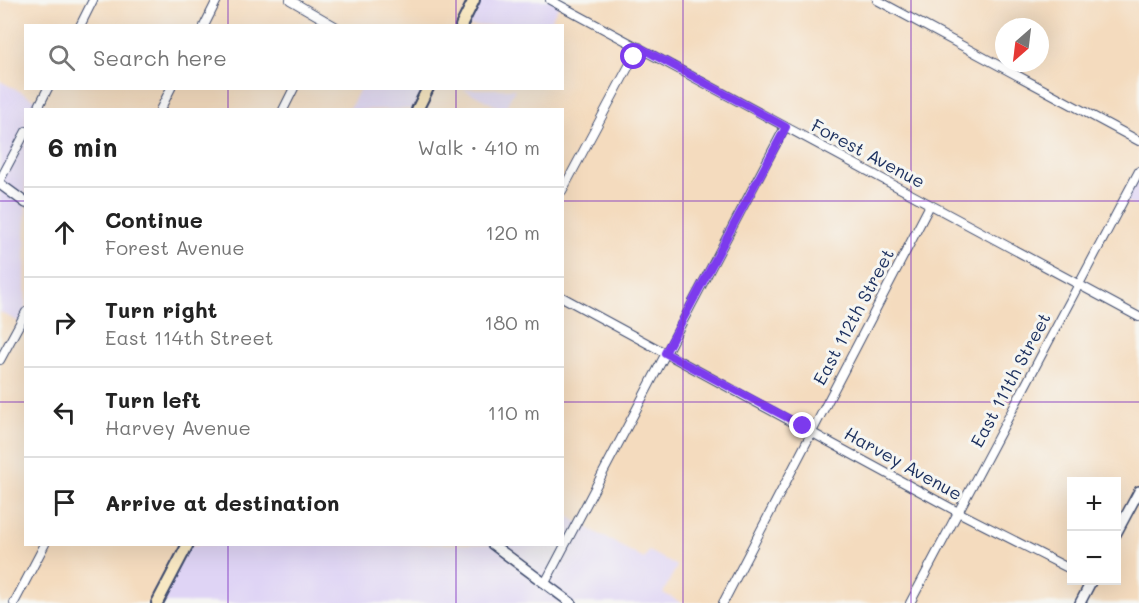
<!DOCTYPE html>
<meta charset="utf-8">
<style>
body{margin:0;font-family:Mali,sans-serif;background:#f6f6f6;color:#222}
.controls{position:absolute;right:18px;bottom:18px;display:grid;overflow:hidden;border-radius:0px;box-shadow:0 6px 24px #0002}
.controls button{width:54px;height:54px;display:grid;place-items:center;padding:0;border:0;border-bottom:2px solid #e0e0e0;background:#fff;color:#222;font:30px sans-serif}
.compass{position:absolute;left:995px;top:18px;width:54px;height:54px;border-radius:50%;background:#fff;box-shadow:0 6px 24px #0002;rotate:208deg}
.stop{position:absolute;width:18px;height:18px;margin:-14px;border:4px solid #7c3aed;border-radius:50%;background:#fff}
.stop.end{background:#7c3aed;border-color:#fff;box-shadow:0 2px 6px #0008}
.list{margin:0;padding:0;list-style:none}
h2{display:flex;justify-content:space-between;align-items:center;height:78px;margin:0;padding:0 24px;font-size:26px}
h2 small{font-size:20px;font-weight:400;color:#767676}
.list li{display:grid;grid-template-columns:39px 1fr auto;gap:18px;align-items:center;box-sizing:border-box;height:90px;padding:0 24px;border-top:2px solid #e0e0e0}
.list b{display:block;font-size:22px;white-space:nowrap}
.list p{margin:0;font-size:20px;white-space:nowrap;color:#767676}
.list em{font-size:20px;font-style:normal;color:#767676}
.icon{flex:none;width:33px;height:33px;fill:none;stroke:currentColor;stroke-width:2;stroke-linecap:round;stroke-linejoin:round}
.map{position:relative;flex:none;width:1139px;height:603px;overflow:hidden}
.search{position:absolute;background:#fff;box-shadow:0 6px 24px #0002;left:24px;top:24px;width:540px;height:66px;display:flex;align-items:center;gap:15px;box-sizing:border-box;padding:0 21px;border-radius:0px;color:#767676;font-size:22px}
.panel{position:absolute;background:#fff;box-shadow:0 6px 24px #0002;left:24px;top:108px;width:540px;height:438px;border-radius:0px}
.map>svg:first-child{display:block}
.built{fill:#dfd4f5}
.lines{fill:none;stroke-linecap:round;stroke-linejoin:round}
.minor-casing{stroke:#3c496c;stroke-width:10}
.tertiary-casing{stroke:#3c496c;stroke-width:12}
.secondary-casing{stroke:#3c496c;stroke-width:14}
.minor{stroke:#fff;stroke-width:8}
.tertiary{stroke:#fff;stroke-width:9}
.secondary{stroke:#f8e8c3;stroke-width:10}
.route{stroke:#7c3aed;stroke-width:8}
.grid{fill:none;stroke:#7b2cbf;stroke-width:1.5;stroke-opacity:0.55}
.labels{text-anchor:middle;stroke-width:6;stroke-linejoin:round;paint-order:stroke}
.street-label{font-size:18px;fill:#1b2f5e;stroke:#f6f6f2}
</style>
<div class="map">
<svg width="1139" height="603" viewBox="0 0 1139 603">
<rect width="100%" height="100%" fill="#f6f6f2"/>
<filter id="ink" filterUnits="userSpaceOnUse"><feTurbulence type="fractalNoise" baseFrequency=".0167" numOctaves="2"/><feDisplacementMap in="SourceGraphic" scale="12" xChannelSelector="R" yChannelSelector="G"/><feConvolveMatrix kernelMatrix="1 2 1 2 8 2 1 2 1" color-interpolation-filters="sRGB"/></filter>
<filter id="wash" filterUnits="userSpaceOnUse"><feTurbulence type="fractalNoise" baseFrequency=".008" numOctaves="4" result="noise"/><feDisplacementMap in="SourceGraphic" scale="24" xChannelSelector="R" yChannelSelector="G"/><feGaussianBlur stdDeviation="1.35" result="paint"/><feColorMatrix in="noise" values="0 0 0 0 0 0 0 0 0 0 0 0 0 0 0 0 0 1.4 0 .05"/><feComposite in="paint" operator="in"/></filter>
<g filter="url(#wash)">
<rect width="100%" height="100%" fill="#f4dbbe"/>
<!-- built -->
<g class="built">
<polygon points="474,0 562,0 548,25 461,26"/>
<polygon points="0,81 54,109 26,110 25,325 0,312"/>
<polygon points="360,89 428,89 417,109 349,110"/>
<polygon points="463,89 515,89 504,110"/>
<polygon points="1139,171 1139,208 1124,200"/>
<polygon points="563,512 577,522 644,559 649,551 677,566 663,593 682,603 157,603 188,545 562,544"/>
</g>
</g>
<g filter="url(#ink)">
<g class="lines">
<!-- minor casing -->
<g class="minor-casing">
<g id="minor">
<polyline points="290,0 335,26"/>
<polyline points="550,0 1139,317"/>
<polyline points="877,0 1139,141"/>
<polyline points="80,26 93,0"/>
<polyline points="204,26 217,0"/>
<polyline points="37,110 48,88"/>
<polyline points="160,110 171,88"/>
<polyline points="283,110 294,88"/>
<polyline points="0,180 26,131"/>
<polyline points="562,191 639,47"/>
<polyline points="562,297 958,512 1072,570"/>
<polyline points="0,360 26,312"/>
<polyline points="545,583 785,127"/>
<polyline points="14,603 45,544"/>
<polyline points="723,603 930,205"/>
<polyline points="910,603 1139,171"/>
</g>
</g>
<!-- tertiary casing -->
<g class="tertiary-casing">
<g id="tertiary">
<polyline points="0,184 26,203"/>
<polyline points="1116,534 1139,491"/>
<polyline points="492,544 571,603"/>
<polyline points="1080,603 1092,580"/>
</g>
</g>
<!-- secondary casing -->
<g class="secondary-casing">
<g id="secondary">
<polyline points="461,26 474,0"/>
<polyline points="417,110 428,88"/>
<polyline points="157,603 188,544"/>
</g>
</g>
<!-- minor -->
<use href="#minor" class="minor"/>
<!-- tertiary -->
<use href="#tertiary" class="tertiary"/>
<!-- secondary -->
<use href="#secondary" class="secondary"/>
</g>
</g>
<g class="lines" filter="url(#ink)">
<!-- route -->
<polyline class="route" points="634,57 639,47 786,127 665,353 803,426"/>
</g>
<!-- grid -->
<path class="grid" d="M 228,0 L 228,26M 456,0 L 456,26M 683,0 L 683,603M 911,0 L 911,603M 228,88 L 228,110M 456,88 L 456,110M 0,201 L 26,201M 562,201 L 1139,201M 0,402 L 26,402M 562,402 L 1139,402M 228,544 L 228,603M 456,544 L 456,603"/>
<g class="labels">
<!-- street labels -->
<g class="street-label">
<text transform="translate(868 154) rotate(28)" y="6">Forest Avenue</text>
<text transform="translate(854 317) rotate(-62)" y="6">East 112th Street</text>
<text transform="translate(1011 380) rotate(-62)" y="6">East 111th Street</text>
<text transform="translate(903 464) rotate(29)" y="6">Harvey Avenue</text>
</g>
</g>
</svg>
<div class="controls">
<button>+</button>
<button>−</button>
</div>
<svg class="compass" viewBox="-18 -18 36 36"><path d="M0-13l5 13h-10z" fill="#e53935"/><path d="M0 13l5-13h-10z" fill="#767676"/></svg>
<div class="stop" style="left:634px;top:57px"></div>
<div class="stop end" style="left:803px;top:426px"></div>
<div class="search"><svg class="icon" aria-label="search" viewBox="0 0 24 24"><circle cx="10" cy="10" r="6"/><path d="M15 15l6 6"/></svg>Search here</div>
<section class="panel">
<h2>6 min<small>Walk · 410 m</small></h2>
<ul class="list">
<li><svg class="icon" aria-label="ahead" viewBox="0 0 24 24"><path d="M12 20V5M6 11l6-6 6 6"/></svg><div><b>Continue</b><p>Forest Avenue</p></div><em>120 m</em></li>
<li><svg class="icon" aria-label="right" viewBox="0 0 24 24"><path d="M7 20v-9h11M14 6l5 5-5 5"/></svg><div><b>Turn right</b><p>East 114th Street</p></div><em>180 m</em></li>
<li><svg class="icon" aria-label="left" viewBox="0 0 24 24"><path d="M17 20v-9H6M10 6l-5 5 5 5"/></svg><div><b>Turn left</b><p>Harvey Avenue</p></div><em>110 m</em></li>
<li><svg class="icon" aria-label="arrive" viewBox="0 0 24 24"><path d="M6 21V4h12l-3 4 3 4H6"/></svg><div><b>Arrive at destination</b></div></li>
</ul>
</section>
</div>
